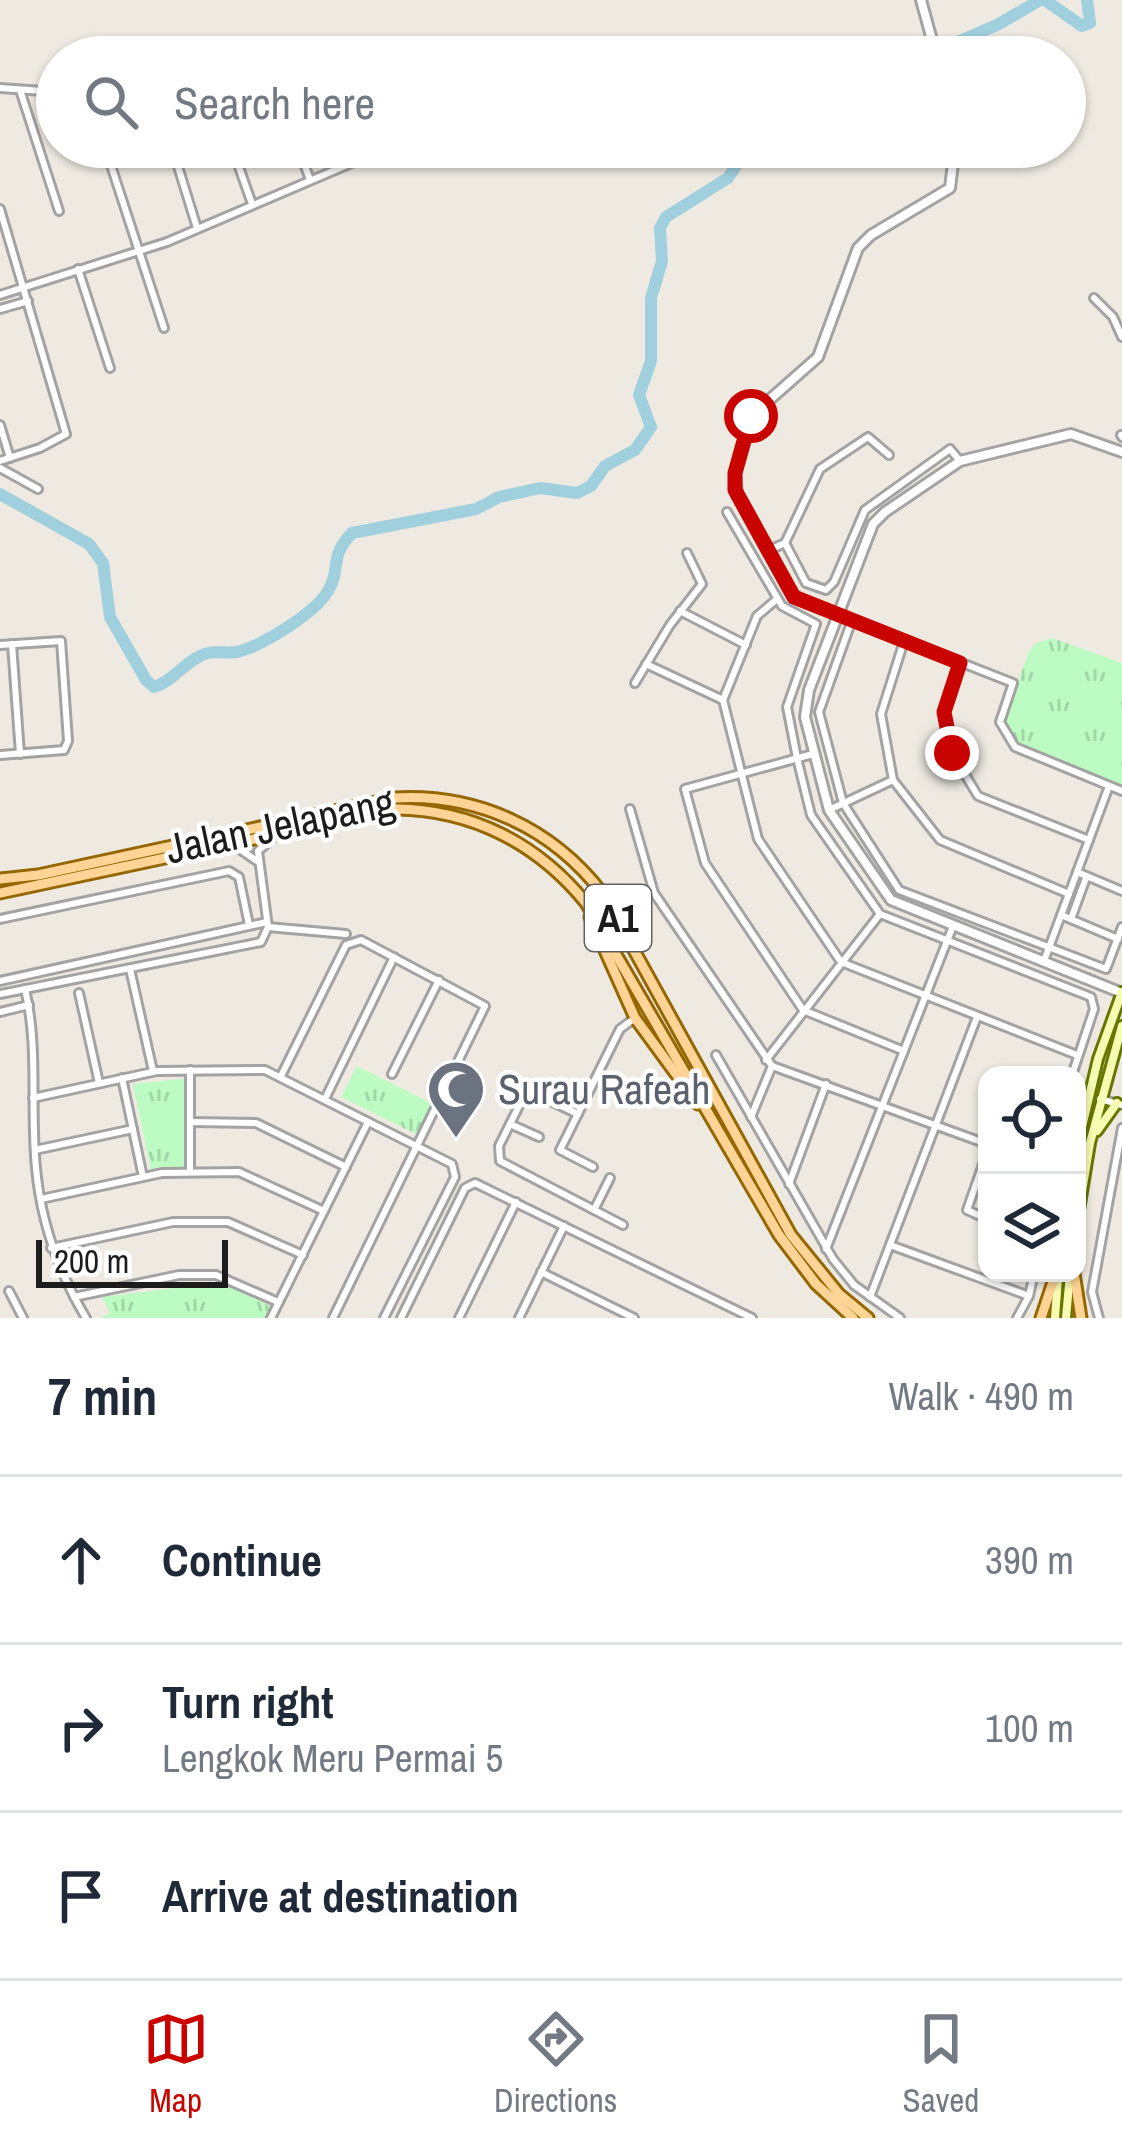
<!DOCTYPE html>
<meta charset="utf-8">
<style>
body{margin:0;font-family:"Archivo Narrow",sans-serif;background:#f2f2f3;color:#1f2937}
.controls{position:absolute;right:36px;bottom:36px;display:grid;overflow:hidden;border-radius:24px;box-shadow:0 3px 9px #0004}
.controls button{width:108px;height:108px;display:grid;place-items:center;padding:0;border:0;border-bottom:3px solid #e0e1e3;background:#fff;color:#1f2937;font:60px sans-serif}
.scale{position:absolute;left:36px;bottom:30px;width:192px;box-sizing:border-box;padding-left:12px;border:6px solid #1c1c1c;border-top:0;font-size:33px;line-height:42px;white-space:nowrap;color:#1c1c1c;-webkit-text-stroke:9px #fff;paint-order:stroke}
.stop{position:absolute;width:36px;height:36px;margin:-27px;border:9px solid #c90400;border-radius:50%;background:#fff}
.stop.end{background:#c90400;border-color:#fff;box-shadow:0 3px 12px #0008}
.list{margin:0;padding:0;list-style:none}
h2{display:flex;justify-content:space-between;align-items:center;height:156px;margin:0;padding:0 48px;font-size:51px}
h2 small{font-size:39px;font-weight:400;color:#747a83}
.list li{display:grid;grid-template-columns:78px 1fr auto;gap:36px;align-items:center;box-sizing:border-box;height:168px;padding:0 48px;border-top:3px solid #e0e1e3}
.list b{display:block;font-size:45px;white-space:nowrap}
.list p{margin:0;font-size:39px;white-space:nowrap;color:#747a83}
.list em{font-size:39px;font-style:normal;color:#747a83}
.icon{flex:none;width:66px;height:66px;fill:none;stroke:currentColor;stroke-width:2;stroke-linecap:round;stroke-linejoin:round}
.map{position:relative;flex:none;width:1122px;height:1318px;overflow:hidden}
.search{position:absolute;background:#fff;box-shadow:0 3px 9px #0004;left:36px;right:36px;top:36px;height:132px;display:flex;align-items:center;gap:30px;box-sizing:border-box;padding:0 42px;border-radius:66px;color:#747a83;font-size:45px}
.sheet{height:660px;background:#fff}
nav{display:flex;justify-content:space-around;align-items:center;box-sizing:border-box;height:168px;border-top:3px solid #e0e1e3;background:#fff;font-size:33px;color:#747a83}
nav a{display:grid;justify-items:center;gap:6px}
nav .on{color:#c90400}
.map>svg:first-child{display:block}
.park{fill:url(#park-tufts)}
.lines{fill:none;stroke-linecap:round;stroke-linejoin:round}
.river{stroke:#a0cfde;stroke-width:12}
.minor-casing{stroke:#a3a3a3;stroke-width:12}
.tertiary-casing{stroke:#a3a3a3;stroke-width:14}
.secondary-casing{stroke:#677600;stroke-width:14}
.primary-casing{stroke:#956700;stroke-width:15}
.minor{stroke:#fff;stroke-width:6}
.tertiary{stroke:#fff;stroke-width:8}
.secondary{stroke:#f6fcb2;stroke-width:8}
.primary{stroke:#ffd496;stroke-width:9}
.route{stroke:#c90400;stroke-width:15}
.labels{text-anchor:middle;stroke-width:9;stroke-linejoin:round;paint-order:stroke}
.shield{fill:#fff;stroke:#606060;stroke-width:3}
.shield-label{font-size:39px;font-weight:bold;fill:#1c1c1c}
.street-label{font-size:42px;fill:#1c1c1c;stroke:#fff}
.worship-label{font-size:42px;fill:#5b616d;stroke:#fff;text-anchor:start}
</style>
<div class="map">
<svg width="1122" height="1318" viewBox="0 0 1122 1318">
<defs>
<pattern id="park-tufts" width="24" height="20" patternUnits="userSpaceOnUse" patternTransform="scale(3)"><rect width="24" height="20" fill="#bcfbc2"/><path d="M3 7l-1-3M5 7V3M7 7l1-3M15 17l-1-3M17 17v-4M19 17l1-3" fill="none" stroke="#a1d7a6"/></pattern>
</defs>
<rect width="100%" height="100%" fill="#eeeae2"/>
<!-- park -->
<g class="park">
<polygon points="1052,638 1122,663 1122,786 1020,746 1003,725 1029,651 1036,643"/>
<polygon points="357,1066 435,1105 420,1136 341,1097"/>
<polygon points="190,1078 187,1167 151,1170 133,1084"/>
<polygon points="222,1282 274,1308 269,1318 101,1318 110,1313 102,1297"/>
</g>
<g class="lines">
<!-- river -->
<g class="river">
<polyline points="1045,0 1082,26 1090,23 1087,0"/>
<polyline points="923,57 997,25 1040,0"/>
<path d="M 0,494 L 89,544 L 103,563 L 110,617 L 146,680 L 154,687 C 172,682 183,664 200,656 C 213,649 223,654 236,652 C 261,647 315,613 328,591 C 342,568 328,558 352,533 L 476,509 L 499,497 L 540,488 L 577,493 L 591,486 L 605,466 L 635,450 L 651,427 L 639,395 L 651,361 L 651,298 L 662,261 L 660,228 L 666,217 L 728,178 L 748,147"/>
</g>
<!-- minor casing -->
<g class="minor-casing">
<g id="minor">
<polyline points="0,88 57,92"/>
<polyline points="20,90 59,211"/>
<polyline points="105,147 164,328"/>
<polyline points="172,147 197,228"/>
<polyline points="232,147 252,204"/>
<polyline points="298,147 310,180"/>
<polyline points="0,209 66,434 40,448 0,461"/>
<polyline points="78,269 110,368"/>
<polyline points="0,295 167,242 389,147"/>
<polyline points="1094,298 1113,317 1122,337"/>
<polyline points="0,309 28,301"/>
<polyline points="0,425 10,458"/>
<polyline points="1121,435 1122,437"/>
<polyline points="0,468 38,489"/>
<polyline points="727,512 782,606 816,624 787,707 797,758 811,815 880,914 1091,997 1094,1009 1072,1075"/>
<polyline points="785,543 806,583 826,590 834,582 865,510 950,449 960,461"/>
<polyline points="767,551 785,543 820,469 868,437 889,455"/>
<polyline points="777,599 757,616 723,700 758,839 841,962 1077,1055"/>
<polyline points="680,611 746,645"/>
<polyline points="840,615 1013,683 1000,722 1015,747 1122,791"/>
<polyline points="852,620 819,712 843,803 899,890 1106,969 1122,927"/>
<polyline points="904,641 881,714 893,780 940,840 1069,894"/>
<polyline points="12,644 20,754"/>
<polyline points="0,645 61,641 68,741 64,750 0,755"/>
<polyline points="960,663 944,712 952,753 978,796 1089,840"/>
<polyline points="646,664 723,700"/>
<polyline points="635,683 670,625 702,584 687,553"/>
<polyline points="813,754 685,789 705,863 803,1010 904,1051"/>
<polyline points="630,809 654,893 772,1066 751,1117"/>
<polyline points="829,810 893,780"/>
<polyline points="229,847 238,848 257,861"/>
<polyline points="1077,872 1122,891"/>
<polyline points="1061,915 1118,939"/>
<polyline points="0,919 229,871 239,877 249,925"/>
<polyline points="1071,919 1086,878"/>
<polyline points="268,927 346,934"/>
<polyline points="1044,961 1109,786"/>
<polyline points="130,969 153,1071"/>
<polyline points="0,981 267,922"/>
<path d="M 25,989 C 39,1047 30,1109 36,1168 C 41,1223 58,1271 86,1318"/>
<polyline points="79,993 99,1083"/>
<polyline points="0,994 261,942 268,927 258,851 272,839"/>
<polyline points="0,1012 29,1005"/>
<polyline points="716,1055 833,1259 854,1285 900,1318"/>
<polyline points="766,1060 880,914"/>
<polyline points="772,1066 987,1144"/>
<polyline points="392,1074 439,980"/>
<polyline points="281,1076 346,945 361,940 485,1006 333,1318"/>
<polyline points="122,1078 143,1177"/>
<polyline points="33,1098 157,1071 265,1070 452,1164 455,1177 384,1318"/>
<polyline points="325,1099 394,957"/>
<polyline points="1100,1099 1122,1105"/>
<polyline points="578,1114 527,1090 499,1146 500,1161 623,1225"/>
<polyline points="190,1122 256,1123 346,1167"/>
<polyline points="510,1124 539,1137"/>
<polyline points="35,1150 133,1129"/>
<polyline points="987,1153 967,1210 987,1219"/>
<polyline points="593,1167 560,1150 620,1029 635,1018"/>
<polyline points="190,1172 190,1070"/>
<polyline points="789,1184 826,1084"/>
<polyline points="41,1199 162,1173 239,1172 324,1211"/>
<polyline points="594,1210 610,1178"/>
<polyline points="890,1245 1029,1296"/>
<polyline points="51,1248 173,1222 228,1222 303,1255"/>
<polyline points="826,1249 953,926"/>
<polyline points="541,1272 634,1318"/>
<polyline points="9,1291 23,1318"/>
<polyline points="74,1297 179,1275 216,1275 278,1302"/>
<polyline points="870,1297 977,1017"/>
<polyline points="271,1318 368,1122"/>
<polyline points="401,1318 465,1188 475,1183 752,1318"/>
<polyline points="459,1318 516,1202"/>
<polyline points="519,1318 564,1226"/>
<polyline points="1017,1318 1029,1296 1034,1273"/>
<polyline points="1099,1318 1092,1292 1122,1128"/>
</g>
</g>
<!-- tertiary casing -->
<g class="tertiary-casing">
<g id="tertiary">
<polyline points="921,0 932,40 943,57"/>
<polyline points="840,615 793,597 737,495 735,473 751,416 818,357 858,248 871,235 950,188 955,147"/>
<polyline points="1122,993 891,900 829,810 805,717 809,690 873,524 885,512 960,461 1071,434 1122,452"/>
</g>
</g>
<!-- secondary casing -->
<g class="secondary-casing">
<g id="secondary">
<polyline points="1097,1131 1117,1103"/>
<polyline points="1077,1148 1098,1059 1122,992"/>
<polyline points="1077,1222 1090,1143 1122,1026"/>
<polyline points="1055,1318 1058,1278"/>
<polyline points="1066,1318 1070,1273"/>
</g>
</g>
<!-- primary casing -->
<g class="primary-casing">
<g id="primary">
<path d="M 0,879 L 38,875 L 394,798 C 476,793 552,827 603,894 L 791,1235 L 839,1294 L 868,1318"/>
<path d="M 0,893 L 396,809 C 473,810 538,844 586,903 L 779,1235 L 816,1284 L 853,1318"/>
<polyline points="590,917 635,1018 698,1104"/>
<polyline points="1074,1273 1081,1318"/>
<polyline points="1041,1318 1056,1273"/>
</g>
</g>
<!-- minor -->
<use href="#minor" class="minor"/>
<!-- tertiary -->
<use href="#tertiary" class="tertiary"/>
<!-- secondary -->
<use href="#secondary" class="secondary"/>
<!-- primary -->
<use href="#primary" class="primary"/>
</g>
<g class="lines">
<!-- route -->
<polyline class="route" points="751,416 735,473 735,490 794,597 960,663 944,712 952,753"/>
</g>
<!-- icons -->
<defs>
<g id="mosque-pin" transform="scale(3)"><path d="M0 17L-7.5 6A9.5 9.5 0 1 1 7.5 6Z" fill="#6b7280" stroke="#fff"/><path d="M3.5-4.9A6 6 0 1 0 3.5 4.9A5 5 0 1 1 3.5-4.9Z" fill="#fff"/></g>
</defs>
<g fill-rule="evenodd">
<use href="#mosque-pin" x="456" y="1089"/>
</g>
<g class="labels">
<!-- shield labels -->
<rect class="shield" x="585" y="885" width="66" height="66" rx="9"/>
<g class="shield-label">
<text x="618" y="932">A1</text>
</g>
<!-- street labels -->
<g class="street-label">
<text transform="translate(280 825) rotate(-12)" y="15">Jalan Jelapang</text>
</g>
<!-- worship labels -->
<g class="worship-label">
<text x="498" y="1104">Surau Rafeah</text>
</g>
</g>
</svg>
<div class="controls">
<button><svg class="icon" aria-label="locate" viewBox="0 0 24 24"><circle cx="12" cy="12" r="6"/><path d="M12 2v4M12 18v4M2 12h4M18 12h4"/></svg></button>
<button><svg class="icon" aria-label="layers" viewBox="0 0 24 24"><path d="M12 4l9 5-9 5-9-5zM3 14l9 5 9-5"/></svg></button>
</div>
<div class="scale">200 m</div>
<div class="stop" style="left:751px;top:416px"></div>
<div class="stop end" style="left:952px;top:753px"></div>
<div class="search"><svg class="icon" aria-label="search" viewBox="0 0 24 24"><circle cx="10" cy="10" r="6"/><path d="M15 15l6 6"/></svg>Search here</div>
</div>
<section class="sheet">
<h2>7 min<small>Walk · 490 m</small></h2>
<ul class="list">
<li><svg class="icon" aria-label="ahead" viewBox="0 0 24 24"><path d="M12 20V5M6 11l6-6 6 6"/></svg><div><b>Continue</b></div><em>390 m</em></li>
<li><svg class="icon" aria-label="right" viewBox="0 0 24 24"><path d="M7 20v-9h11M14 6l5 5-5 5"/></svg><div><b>Turn right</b><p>Lengkok Meru Permai 5</p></div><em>100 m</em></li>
<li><svg class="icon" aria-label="arrive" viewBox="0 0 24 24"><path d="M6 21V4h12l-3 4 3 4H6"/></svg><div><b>Arrive at destination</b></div></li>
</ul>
</section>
<nav>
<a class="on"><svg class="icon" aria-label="map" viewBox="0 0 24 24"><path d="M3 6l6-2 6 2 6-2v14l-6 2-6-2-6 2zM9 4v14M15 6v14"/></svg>Map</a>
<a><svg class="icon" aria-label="directions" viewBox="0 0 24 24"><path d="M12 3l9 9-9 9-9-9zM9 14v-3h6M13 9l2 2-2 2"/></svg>Directions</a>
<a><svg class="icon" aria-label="saved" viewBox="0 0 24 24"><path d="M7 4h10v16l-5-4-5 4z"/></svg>Saved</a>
</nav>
